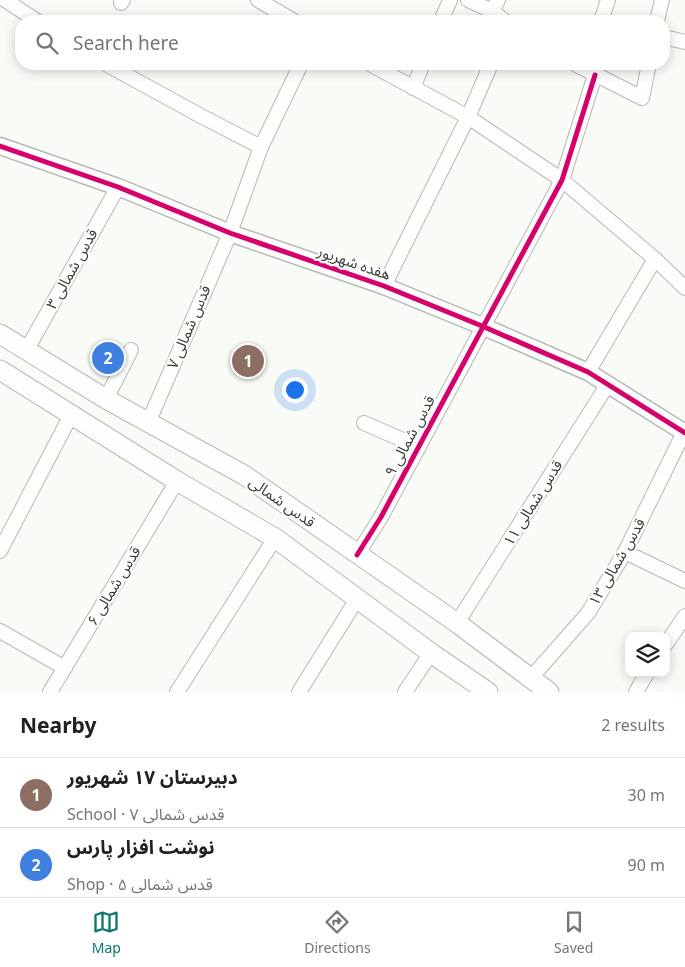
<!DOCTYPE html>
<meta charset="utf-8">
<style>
body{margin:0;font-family:"Noto Sans","Noto Sans Arabic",sans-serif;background:#f2f2f2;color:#202124}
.controls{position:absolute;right:15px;bottom:15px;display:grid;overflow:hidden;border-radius:10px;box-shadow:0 2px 12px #0003}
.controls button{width:45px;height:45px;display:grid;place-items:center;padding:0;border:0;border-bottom:1px solid #e0e0e0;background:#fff;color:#202124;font:25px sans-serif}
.you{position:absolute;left:294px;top:389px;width:18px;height:18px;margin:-12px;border:4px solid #fff;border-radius:50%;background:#1a73e8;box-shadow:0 0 0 8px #1a73e833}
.badge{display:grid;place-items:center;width:32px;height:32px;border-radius:50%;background:#0f766e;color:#fff;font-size:16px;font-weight:700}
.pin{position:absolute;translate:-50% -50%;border:2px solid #fff;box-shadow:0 1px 5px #0006}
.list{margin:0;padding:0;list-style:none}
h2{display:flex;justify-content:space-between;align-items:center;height:65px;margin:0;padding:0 20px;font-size:21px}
h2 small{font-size:16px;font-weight:400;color:#757577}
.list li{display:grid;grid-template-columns:32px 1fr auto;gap:15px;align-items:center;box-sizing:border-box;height:70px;padding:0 20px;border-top:1px solid #e0e0e0}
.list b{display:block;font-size:19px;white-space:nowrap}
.list p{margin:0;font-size:16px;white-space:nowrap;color:#757577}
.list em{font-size:16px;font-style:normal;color:#757577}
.icon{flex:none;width:28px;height:28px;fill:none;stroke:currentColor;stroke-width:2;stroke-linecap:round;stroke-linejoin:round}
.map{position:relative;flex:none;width:685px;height:692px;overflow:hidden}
.search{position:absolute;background:#fff;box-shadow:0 2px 12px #0003;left:15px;right:15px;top:15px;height:55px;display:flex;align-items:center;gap:12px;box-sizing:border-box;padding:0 18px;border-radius:20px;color:#757577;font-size:19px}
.sheet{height:205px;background:#fff}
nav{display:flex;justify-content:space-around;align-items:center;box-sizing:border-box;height:70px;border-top:1px solid #e0e0e0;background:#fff;font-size:14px;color:#757577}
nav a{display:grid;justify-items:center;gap:2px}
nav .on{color:#0f766e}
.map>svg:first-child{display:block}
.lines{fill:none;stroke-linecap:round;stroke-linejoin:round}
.minor-casing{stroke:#b7b9b6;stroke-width:16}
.tertiary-casing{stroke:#b7b9b6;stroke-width:19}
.secondary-casing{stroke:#b7b9b6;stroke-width:21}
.minor{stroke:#fefefe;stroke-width:14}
.tertiary{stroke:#fefefe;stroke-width:16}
.secondary{stroke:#fefefe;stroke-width:19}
.cycleway-casing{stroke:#fff;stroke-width:8}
.cycleway{stroke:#d6006c;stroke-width:5}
.labels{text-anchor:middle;stroke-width:4.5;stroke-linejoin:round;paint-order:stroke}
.street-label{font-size:15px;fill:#3a3c39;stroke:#fff}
</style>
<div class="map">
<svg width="685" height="692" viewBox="0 0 685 692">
<rect width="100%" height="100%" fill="#f9fbf7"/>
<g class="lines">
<!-- minor casing -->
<g class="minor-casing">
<g id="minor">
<polyline points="5,0 37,21"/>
<polyline points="258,0 294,21"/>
<polyline points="468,0 492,11 505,21"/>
<polyline points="121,3 123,0"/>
<polyline points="492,11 498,0"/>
<polyline points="441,21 450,0"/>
<polyline points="601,21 608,0"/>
<polyline points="657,21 662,0"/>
<polyline points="664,37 685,42"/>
<polyline points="106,64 201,116 261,147"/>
<polyline points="370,64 468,117 562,180 655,259 685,288"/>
<polyline points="575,64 642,98 649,64"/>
<polyline points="413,88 423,64"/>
<polyline points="384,286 468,117 491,64"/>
<polyline points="26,351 118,187"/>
<polyline points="588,372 655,259"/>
<polyline points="106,399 131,350"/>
<polyline points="149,421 230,233 261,147 301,64"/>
<polyline points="364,423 419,447"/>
<polyline points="0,551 71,415"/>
<polyline points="625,552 685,581"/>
<polyline points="357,555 381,517 562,180 595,75"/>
<polyline points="457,623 608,384"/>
<polyline points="0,631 65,668"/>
<polyline points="666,644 685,616"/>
<polyline points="530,679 588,613 625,552 685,430"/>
<polyline points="50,692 177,481"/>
<polyline points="177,692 275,538"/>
<polyline points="299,692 357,599"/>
<polyline points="405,692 431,653"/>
<polyline points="636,692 647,673"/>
</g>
</g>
<!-- tertiary casing -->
<g class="tertiary-casing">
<polyline id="tertiary" points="0,146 118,187 230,233 384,286 482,326 588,372 685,433"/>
</g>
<!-- secondary casing -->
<g class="secondary-casing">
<g id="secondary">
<polyline points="0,334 106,399 244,475 457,623 549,692"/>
<polyline points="0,370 177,481 275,538 431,653 488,692"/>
</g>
</g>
<!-- minor -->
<use href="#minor" class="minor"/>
<!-- tertiary -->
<use href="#tertiary" class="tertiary"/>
<!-- secondary -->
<use href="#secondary" class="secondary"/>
<!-- cycleway casing -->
<g class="cycleway-casing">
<g id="cycleway">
<polyline points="0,146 118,187 230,233 384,286 482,326 588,372 685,433"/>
<polyline points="357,555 381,517 562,180 595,75"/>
</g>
</g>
<!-- cycleway -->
<use href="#cycleway" class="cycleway"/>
</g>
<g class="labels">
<!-- street labels -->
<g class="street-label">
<text transform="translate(354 263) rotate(19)" y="5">هفده شهریور</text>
<text transform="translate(72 269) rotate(-61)" y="5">۳ قدس شمالی</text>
<text transform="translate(189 327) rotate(-67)" y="5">۷ قدس شمالی</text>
<text transform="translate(410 436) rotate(-62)" y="5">قدس شمالی ۹</text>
<text transform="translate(282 502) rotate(35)" y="5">قدس شمالی</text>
<text transform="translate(533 503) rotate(-58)" y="5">قدس شمالی ۱۱</text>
<text transform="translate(617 562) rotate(-60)" y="5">قدس شمالی ۱۳</text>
<text transform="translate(114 586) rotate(-59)" y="5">قدس شمالی ۶</text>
</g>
</g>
</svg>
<div class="controls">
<button><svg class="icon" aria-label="layers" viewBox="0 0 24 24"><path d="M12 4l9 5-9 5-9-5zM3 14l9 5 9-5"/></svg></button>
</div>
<div class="you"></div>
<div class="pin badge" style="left:248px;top:361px;background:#8d6e63">1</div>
<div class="pin badge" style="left:108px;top:358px;background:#3f7fe0">2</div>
<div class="search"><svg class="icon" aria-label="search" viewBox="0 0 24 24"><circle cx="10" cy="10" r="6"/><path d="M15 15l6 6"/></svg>Search here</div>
</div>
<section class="sheet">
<h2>Nearby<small>2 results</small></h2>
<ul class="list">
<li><span class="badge" style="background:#8d6e63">1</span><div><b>دبیرستان ۱۷ شهریور</b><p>School · ۷ قدس شمالی</p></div><em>30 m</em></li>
<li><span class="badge" style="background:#3f7fe0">2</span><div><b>نوشت افزار پارس</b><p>Shop · قدس شمالی ۵</p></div><em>90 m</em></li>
</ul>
</section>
<nav>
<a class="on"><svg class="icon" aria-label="map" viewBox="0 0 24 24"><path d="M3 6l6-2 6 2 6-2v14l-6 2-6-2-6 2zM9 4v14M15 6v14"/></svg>Map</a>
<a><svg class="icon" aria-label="directions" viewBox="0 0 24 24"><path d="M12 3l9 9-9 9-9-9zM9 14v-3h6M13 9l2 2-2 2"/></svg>Directions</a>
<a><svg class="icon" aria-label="saved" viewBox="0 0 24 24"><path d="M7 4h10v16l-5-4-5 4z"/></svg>Saved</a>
</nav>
